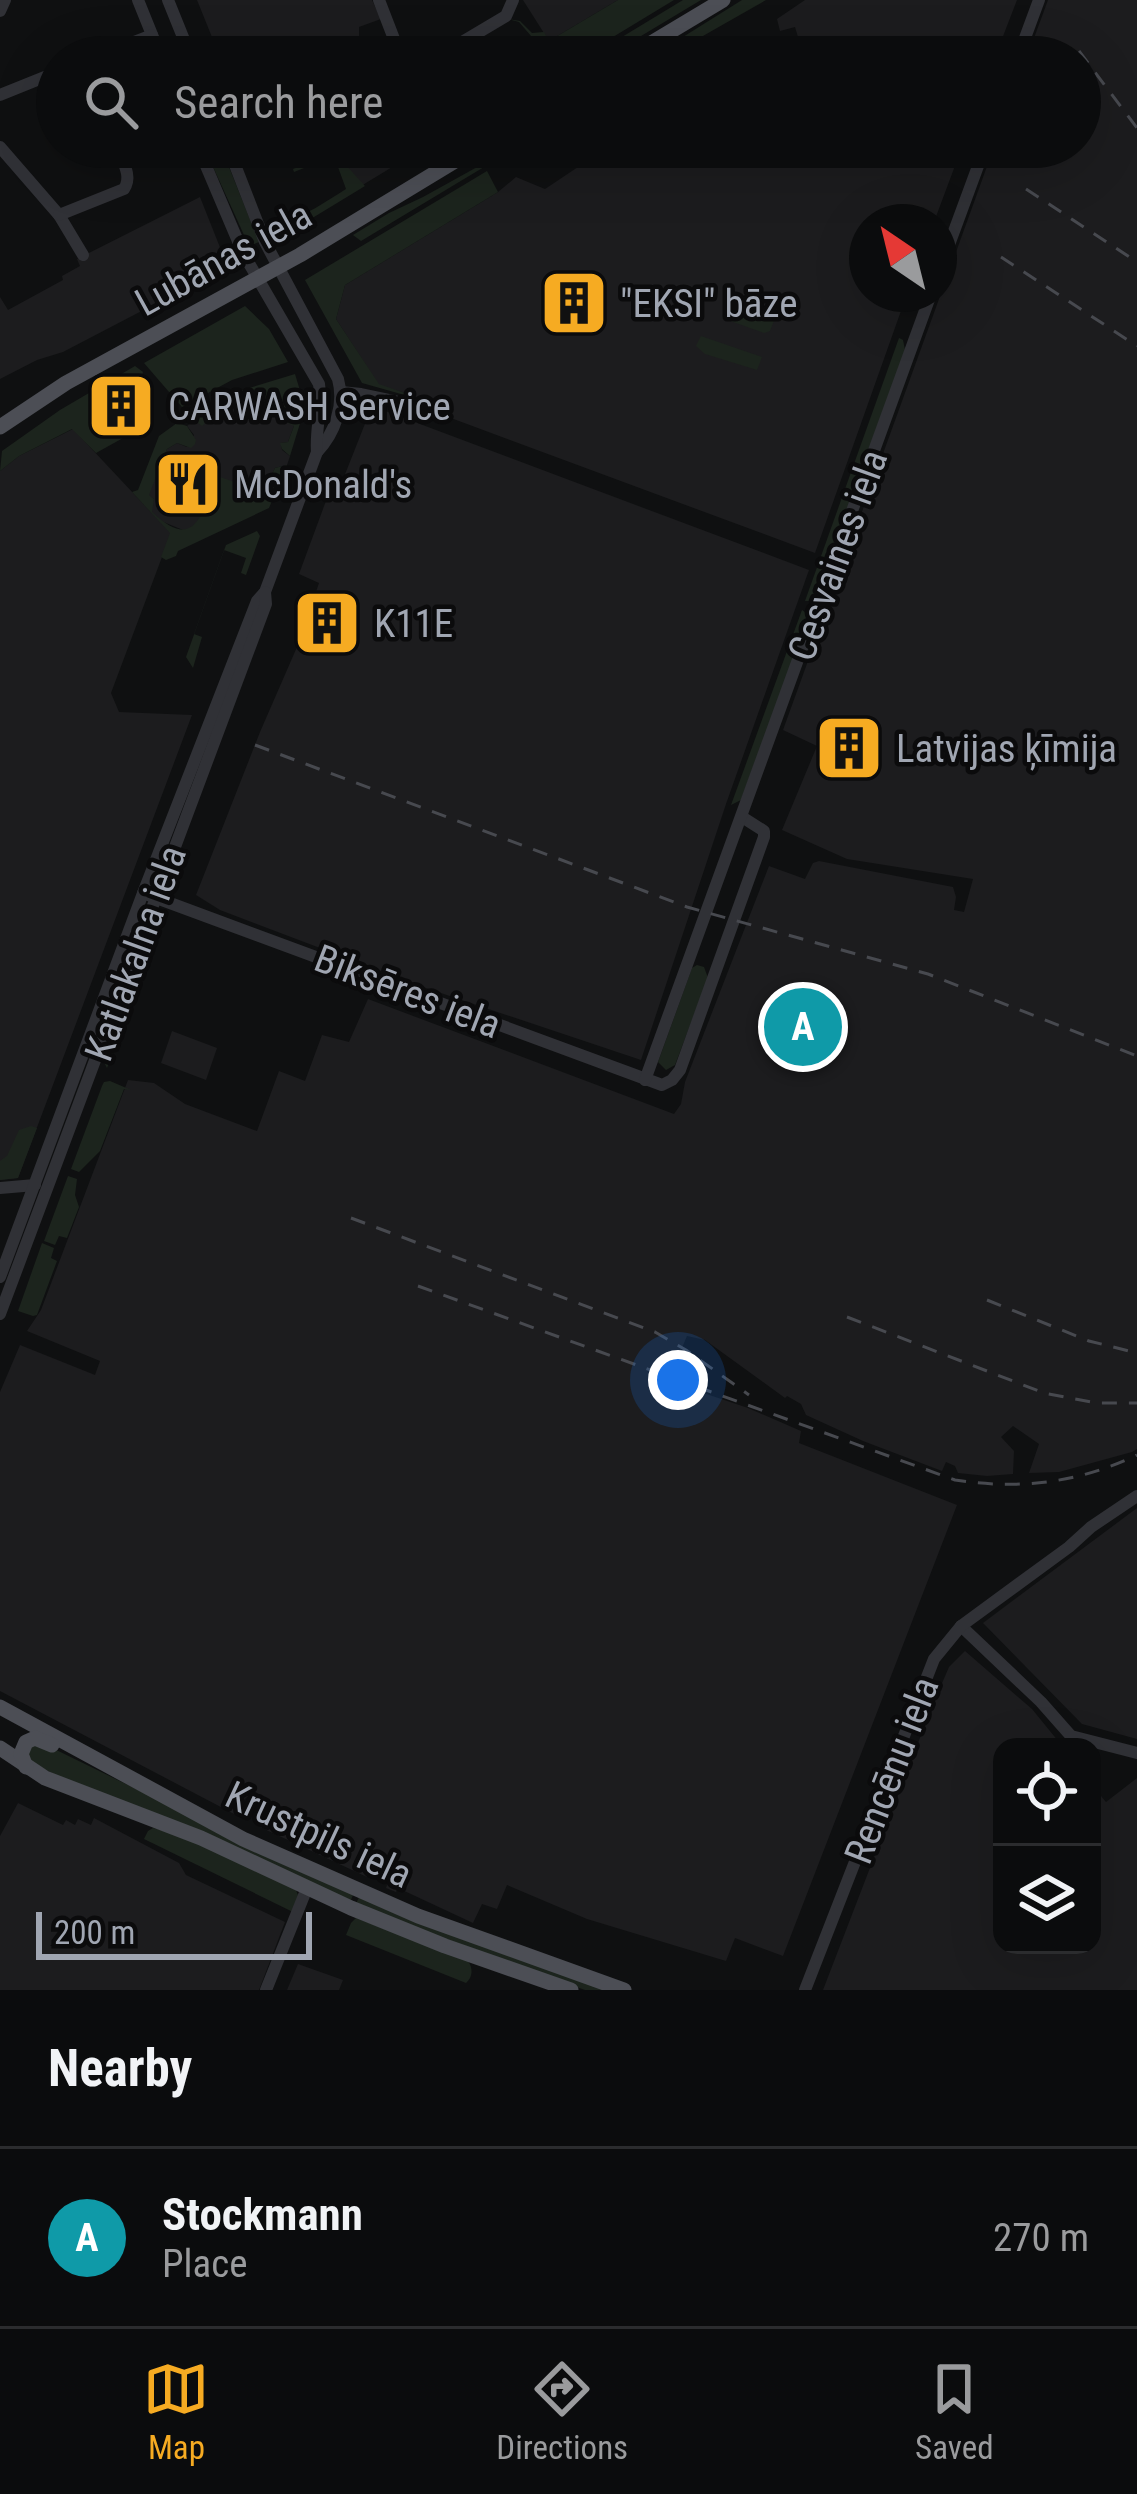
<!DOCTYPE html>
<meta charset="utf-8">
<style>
body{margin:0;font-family:"Roboto Condensed",sans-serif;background:#141516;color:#f1f3f6}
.controls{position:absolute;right:36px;bottom:36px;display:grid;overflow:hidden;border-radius:24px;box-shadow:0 12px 48px #0002}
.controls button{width:108px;height:108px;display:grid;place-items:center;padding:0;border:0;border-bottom:3px solid #2b2c2e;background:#0b0c0d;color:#f1f3f6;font:60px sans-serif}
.compass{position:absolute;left:849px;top:204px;width:108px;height:108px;border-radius:50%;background:#0b0c0d;box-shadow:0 12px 48px #0002;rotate:325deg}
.scale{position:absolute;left:36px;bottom:30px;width:276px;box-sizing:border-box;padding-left:12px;border:6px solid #a0a6b2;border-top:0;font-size:33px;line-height:42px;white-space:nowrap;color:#a0a6b2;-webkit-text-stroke:9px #0b0b0c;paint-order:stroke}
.you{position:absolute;left:678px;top:1380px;width:42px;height:42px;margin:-30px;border:9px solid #fff;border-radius:50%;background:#1a73e8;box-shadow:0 0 0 18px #1a73e833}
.badge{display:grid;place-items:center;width:78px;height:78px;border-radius:50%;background:#f6ab22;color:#fff;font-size:39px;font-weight:700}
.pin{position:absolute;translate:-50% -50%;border:6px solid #fff;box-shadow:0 3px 12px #0006}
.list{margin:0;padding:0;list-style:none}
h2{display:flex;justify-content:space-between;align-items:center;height:156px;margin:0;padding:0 48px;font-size:51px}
h2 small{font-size:39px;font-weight:400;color:#9a9b9d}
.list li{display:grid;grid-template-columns:78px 1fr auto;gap:36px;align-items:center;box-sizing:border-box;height:180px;padding:0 48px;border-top:3px solid #2b2c2e}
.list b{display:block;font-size:45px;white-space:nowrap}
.list p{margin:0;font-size:39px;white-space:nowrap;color:#9a9b9d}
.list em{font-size:39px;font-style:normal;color:#9a9b9d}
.icon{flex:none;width:66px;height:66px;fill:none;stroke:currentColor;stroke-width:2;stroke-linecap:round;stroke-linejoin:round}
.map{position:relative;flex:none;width:1137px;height:1990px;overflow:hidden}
.search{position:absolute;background:#0b0c0d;box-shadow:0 12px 48px #0002;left:36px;right:36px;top:36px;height:132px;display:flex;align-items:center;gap:30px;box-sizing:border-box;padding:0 42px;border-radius:66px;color:#9a9b9d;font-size:45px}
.sheet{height:336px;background:#0b0c0d}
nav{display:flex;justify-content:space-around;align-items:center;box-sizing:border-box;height:168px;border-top:3px solid #2b2c2e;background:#0b0c0d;font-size:33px;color:#9a9b9d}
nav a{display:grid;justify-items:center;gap:6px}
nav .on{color:#f6ab22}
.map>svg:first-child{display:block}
.built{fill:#1c1c1e}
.green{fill:#1c241d}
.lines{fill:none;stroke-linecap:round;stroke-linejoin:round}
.minor{stroke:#303136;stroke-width:12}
.major{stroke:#4c4e55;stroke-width:15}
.rail{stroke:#47494f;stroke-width:3;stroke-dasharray:15 12;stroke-linecap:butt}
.labels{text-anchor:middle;stroke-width:9;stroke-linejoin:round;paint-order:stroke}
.street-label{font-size:39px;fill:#a0a6b2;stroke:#0b0b0c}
.poi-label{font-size:39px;fill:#a0a6b2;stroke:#0b0b0c;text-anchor:start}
</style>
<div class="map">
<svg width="1137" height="1990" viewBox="0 0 1137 1990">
<rect width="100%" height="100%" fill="#0f1011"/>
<!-- built -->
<g class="built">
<polygon points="197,0 372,0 381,19 359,27 359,41 365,57 220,57"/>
<polygon points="523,0 618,0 549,41"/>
<polygon points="805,0 1017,0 995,57 763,57 798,37 795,27 780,31 777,19"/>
<polygon points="1048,0 1137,0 1137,1449 1132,1452 1059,1472 1029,1473 1039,1444 1013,1426 1001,1437 1014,1451 1013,1474 987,1476 958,1473 955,1466 946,1462 942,1471 863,1441 806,1415 801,1404 787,1396 785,1398 705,1340 687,1336 668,1381 748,1408 801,1431 799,1443 957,1505 783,1956 735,1938 726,1961 587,1919 507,1885 497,1909 482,1904 473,1923 398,1888 396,1892 386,1888 394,1865 360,1851 354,1862 371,1870 367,1877 260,1827 268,1810 246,1797 236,1815 0,1691 0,1392 20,1345 95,1375 100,1361 27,1331 41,1310 128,1080 154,1083 185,1104 257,1131 279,1071 305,1081 322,1035 349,1042 368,999 674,1114 681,1104 685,1082 769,866 805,879 813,863 819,861 953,887 956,897 954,910 964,912 973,879 847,859 782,830 817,746 783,730 994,147 1080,147 1080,57 1027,57"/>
<polygon points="334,147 425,147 361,186 341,164"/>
<polygon points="608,147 962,147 934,222 867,222 867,294 907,294 815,553 424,408 426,403 408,394 379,385 336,319 345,285 498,192 516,177 545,189"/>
<polygon points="200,197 225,260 224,268 63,352 37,360 0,379 0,297 8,310 63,280 62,276 80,266 77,259"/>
<polygon points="143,377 149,385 147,388 153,401 152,411 112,434 97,405"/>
<polygon points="237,396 252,397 286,416 294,426 288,442 281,443 282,450 290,456 287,465 275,468 266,486 258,490 216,481 201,519 193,528 183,530 161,521 171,533 111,693 119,712 192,715 18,1178 0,1180 0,471 19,456 73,429 150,511 154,499 148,495 167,449 177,443 187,447 194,435 187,426 196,419 198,422 207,411"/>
<polygon points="372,406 809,570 726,804 641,1060 423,987 220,910 196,895 260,732 297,647 319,583 299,574 330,490 338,492"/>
<polygon points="172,1031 217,1048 206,1080 161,1063"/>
<polygon points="1137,1508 1137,1739 1082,1724 983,1623"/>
<polygon points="965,1651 1032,1709 1063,1747 1002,1747 1002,1945 1092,1945 1092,1785 1106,1802 1137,1778 1137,1990 823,1990 933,1704 949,1667"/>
<polygon points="18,1803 63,1825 66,1820 75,1825 78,1819 91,1825 94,1818 179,1863 186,1875 285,1922 259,1990 0,1990 0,1836"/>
<polygon points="298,1964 343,1980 339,1990 287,1990"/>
</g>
<!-- green -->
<g class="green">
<polygon points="618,0 674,0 580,57 535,57 544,51 519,22 508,19 520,21 532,33 544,32 549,41"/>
<polygon points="683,0 701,0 606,57 589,57"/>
<polygon points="742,0 766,0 666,57 651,57"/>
<polygon points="204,147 221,147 259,242 249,246"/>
<path d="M 331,147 L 337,147 L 343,162 L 365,186 L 291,231 L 282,222 C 306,216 325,202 346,189 L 334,156 L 294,172 L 293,169 L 332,153 Z"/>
<polygon points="479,166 484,167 361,241 353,235 389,213 423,197"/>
<polygon points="487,171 498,192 345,285 336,319 379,384 408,394 408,396 362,383 305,280"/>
<polygon points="729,300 775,318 770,331 764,333 722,318"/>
<polygon points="245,306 269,329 288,362 232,380 182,407 144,363"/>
<polygon points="701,336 762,357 757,370 705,354 696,346"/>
<polygon points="899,338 903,340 905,350 814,601 805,601"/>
<polygon points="135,366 143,372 140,380 97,405 112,434 123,430 125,432 123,438 96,453 72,429 19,456 0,471 2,451 60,410"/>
<path d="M 295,374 L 305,407 L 290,456 L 282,449 L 280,443 L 288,442 L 294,426 L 288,423 L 286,416 C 245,396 251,389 208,411 L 210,419 L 202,426 L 198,423 L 198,412 L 236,392 Z"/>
<path d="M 177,423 L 187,426 L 196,440 L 195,444 L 191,448 L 177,443 L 167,449 L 149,495 L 154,499 L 152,512 C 198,555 200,509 220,477 L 258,490 L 266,486 L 275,468 L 287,465 L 269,508 L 178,551 L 176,556 L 166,560 L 161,557 L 170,533 L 132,492 L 138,490 L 159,436 Z"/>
<polygon points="257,531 260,536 246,575 241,573 246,558 224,550 194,634 202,637 193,668 186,657 226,545"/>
<polygon points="802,610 809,615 741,800 731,805"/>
<polygon points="160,911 167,912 107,1068 101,1056 154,915"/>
<polygon points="697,965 704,967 708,978 675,1065 666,1070 658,1062 692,968"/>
<polygon points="110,1081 131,1090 124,1089 100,1151 79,1172 71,1169 102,1086 104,1082"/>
<polygon points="31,1126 37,1128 18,1178 0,1180 0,1161 7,1156 19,1130"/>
<polygon points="68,1176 77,1179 75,1195 79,1207 67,1238 59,1236 55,1245 44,1241"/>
<polygon points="42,1243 54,1248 51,1258 57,1261 37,1315 33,1316 18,1311"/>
<polygon points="42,1743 353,1895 351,1900 77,1786 27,1760 30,1747"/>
<polygon points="153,1828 180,1834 296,1890 298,1895 293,1912 144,1839 148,1831"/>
<polygon points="359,1897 609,1990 585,1990 422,1932 356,1904"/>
<path d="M 356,1918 L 468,1961 C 473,1968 473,1977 466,1983 L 346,1935 L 351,1923 Z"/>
</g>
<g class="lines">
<!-- minor -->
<g class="minor">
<polyline points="138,0 161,57"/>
<polyline points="168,0 191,57"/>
<polyline points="379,0 401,57"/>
<polyline points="0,11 5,0"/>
<polyline points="95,57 152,35"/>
<polyline points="437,57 506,16 513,0"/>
<polyline points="1018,57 1039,0"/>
<polyline points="0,95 57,72"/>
<polyline points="0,147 59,215 83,255"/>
<path d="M 228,147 L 265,242 L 338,379 C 345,405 335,433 317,452"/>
<path d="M 59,215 L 124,189 C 133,176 122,161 117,147"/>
<polyline points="939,272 985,147"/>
<polyline points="341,392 361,394 409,404"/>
<polyline points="143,893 662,1085 672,1080 680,1070 764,837 764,831 742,817"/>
<polyline points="645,1080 931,294"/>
<polyline points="0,1188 35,1185"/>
<path d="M 0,1277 L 143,893 L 257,601 L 265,592 L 317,452 C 315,429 323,408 319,384 L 243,253 L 198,147"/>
<polyline points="0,1314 266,604 265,592"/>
<polyline points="961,1626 1041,1702 1071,1736 1137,1753"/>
<polyline points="266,1990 307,1888"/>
<polyline points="805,1990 934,1659 961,1626 1069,1547 1091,1527 1137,1496"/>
</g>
<!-- major -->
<g class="major">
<polyline points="628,57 723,0"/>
<polyline points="0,427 66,383 300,255 478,147"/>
<polyline points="0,1707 243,1839 418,1916 624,1990"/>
<polyline points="0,1748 45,1778 201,1838 351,1908 445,1946 571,1990"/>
<polyline points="26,1767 21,1754 26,1742 35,1738 52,1745"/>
</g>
<!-- rail -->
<g class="rail">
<polyline points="1079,51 1137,128"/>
<polyline points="1026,189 1137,262"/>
<polyline points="1001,257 1137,346"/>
<polyline points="255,745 687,907 928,974 1137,1056"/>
<polyline points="351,1218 655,1332 686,1350 749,1395"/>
<path d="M 418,1286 L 955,1480 C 1019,1490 1078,1483 1137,1455"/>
<polyline points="987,1300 1089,1341 1137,1353"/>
<polyline points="847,1317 1044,1393 1096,1403 1137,1403"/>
</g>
</g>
<!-- icons -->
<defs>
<g id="building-square" transform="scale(3.45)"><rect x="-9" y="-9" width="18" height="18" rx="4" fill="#f6ab22" stroke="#0b0b0c"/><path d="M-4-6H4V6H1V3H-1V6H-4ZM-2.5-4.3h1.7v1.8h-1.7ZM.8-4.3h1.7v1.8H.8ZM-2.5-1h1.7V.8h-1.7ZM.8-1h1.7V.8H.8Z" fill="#111"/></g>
<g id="restaurant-square" transform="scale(3.45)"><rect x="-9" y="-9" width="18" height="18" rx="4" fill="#f6ab22" stroke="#0b0b0c"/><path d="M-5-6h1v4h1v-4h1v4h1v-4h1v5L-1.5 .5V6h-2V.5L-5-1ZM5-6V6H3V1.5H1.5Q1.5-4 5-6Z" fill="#111"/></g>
</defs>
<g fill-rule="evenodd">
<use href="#building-square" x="574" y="303"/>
<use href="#building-square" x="121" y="406"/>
<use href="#restaurant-square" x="188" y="484"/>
<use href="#building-square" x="327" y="623"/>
<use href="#building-square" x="849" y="748"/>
</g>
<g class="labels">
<!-- street labels -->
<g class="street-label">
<text transform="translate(223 258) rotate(-29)" y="14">Lubānas iela</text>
<text transform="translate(837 555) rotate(-70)" y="14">Cesvaines iela</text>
<text transform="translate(135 953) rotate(-70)" y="14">Katlakalna iela</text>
<text transform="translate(408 991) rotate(21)" y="14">Biksēres iela</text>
<text transform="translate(891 1770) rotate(-69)" y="14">Rencēnu iela</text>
<text transform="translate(319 1834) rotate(25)" y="14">Krustpils iela</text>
</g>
<!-- poi labels -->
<g class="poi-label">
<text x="620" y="317">"EKSI" bāze</text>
<text x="168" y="420">CARWASH Service</text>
<text x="234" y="498">McDonald's</text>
<text x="374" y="637">K11E</text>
<text x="896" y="762">Latvijas ķīmija</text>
</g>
</g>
</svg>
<div class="controls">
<button><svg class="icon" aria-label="locate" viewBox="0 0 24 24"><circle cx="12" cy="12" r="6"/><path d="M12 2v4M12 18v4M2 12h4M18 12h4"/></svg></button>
<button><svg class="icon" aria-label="layers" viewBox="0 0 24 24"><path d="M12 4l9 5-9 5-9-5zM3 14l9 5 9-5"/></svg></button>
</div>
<svg class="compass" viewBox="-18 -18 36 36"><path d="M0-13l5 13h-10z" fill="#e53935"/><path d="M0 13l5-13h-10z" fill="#9a9b9d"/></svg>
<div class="scale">200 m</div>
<div class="you"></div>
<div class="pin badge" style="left:803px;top:1027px;background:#0f9aa8">A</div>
<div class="search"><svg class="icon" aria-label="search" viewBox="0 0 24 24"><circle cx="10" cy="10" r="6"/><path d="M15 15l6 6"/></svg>Search here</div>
</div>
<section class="sheet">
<h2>Nearby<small></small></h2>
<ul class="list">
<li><span class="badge" style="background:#0f9aa8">A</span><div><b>Stockmann</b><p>Place</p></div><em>270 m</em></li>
</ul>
</section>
<nav>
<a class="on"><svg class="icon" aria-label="map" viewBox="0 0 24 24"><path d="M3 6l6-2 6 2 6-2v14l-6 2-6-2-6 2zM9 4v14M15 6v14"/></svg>Map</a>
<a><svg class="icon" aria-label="directions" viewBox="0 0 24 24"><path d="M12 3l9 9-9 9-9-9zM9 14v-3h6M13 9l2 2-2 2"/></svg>Directions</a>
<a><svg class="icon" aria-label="saved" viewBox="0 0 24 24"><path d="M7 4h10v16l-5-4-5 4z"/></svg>Saved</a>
</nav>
